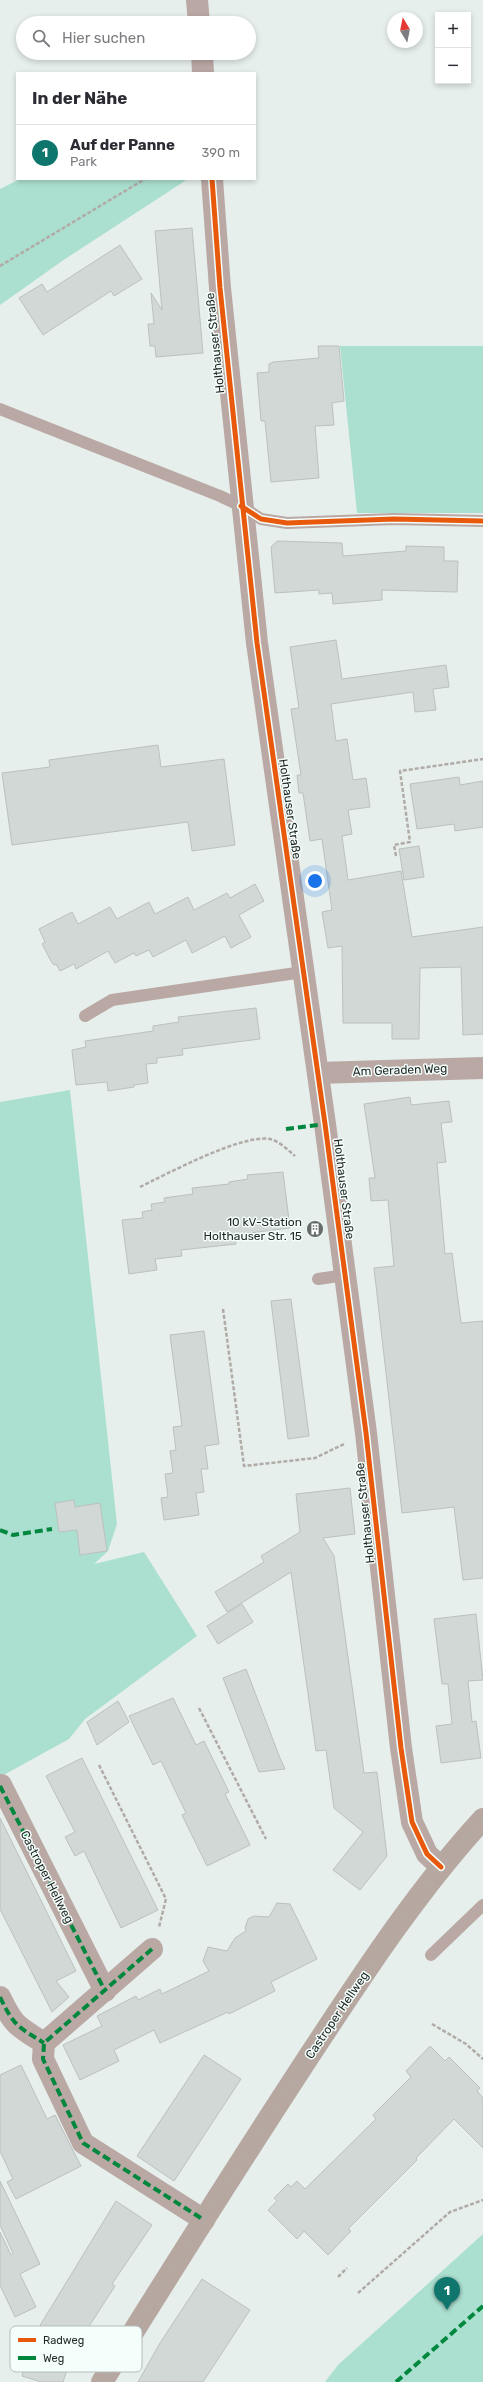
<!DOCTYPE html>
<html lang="de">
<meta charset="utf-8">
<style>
body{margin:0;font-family:Rubik,sans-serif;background:#f7f7f7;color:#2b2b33}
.controls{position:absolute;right:12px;top:12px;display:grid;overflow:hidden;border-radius:0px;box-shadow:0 2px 6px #0003}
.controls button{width:36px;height:36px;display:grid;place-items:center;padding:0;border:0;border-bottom:1px solid #e1e1e2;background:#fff;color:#2b2b33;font:20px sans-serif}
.compass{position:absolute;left:387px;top:12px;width:36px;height:36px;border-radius:50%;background:#fff;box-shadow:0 2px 6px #0003;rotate:350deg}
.you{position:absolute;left:315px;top:881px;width:14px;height:14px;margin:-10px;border:3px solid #fff;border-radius:50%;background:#1a73e8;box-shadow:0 0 0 6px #1a73e833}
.badge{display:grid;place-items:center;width:26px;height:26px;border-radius:50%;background:#0f766e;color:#fff;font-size:13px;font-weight:700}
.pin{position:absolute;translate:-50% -33px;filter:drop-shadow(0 1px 2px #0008)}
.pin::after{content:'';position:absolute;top:21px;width:14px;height:12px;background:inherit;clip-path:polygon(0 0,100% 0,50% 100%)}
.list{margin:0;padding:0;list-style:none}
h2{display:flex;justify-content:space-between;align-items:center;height:52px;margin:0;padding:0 16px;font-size:17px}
h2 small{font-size:13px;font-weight:400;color:#7c7c81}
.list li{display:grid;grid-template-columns:26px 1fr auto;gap:12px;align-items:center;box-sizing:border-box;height:56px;padding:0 16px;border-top:1px solid #e1e1e2}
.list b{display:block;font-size:15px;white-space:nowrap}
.list p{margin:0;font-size:13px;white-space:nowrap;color:#7c7c81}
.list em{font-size:13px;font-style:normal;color:#7c7c81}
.icon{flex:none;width:22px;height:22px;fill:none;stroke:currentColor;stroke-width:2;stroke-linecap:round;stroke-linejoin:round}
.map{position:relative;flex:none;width:483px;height:2382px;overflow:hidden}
.search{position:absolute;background:#fff;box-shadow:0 2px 6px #0003;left:16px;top:16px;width:240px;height:44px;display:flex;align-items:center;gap:10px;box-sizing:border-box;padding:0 14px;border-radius:22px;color:#7c7c81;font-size:15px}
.panel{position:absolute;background:#fff;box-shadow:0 2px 6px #0003;left:16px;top:72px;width:240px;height:108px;border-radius:0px}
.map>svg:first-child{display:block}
.green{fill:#abe0d0}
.building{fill:#d1d8d5;stroke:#bac1bf}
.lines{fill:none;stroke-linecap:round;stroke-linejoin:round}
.path{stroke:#b1aba7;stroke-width:2.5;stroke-dasharray:4 2;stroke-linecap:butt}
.lane{stroke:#baa8a4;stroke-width:12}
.street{stroke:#baa8a4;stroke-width:22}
.secondary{stroke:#b7a7a1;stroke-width:22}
.tram{stroke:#b0aeab;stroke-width:1}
.quiet{stroke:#00873e;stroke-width:4;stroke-dasharray:8 4;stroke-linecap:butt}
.cycleway-casing{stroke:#f4fefb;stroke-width:8}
.cycleway{stroke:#e8590c;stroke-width:5}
.labels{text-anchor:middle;stroke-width:3;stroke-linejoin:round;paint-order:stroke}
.street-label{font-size:12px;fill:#1f2523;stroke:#f4fefb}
.poi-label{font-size:12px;fill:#1f2523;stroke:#f4fefb;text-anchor:end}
.key{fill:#f4fefb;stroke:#b4bdba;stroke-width:1}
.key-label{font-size:11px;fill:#1f2523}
</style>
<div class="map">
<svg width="483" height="2382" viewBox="0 0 483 2382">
<rect width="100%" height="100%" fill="#e6efec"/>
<!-- green -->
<g class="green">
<polygon points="20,179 188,179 65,259 0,305 0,189"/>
<polygon points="340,346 483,346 483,513 357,513"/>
<polygon points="70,1090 117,1524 108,1551 94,1564 144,1552 197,1636 85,1719 69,1739 0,1777 0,1102"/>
<polygon points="483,2234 483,2382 325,2382 338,2365"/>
</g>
<!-- building -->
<g class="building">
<polygon points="192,228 203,353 156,357 155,346 150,346 148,324 154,324 151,293 162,310 155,231"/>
<polygon points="120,245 142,279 114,296 111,291 43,335 19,298 42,284 47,292"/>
<polygon points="318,346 339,346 344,401 332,403 334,425 315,426 319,478 271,482 265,421 261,421 257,373 269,372 269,364 273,362 319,358"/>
<polygon points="277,541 342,543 343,556 406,551 406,546 444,547 444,561 458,561 457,592 382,590 382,600 333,604 332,593 319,594 319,590 275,593 271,547"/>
<polygon points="336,640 342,679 446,665 449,687 433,689 436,710 415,712 413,692 331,704 336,741 347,739 353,780 366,778 370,807 348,810 352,834 342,836 348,880 401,871 412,937 483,927 483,1034 463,1035 461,967 420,968 419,1039 392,1039 392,1023 343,1023 342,946 328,948 322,912 332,910 322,839 310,841 303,793 299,793 297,775 301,775 291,709 299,708 290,647"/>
<polygon points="158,745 161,767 224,759 235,845 192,851 188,822 12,845 2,773 50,767 49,760"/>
<polygon points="459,777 460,785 483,781 483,827 455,831 454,824 417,829 410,784"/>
<polygon points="419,846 424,877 404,880 399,849"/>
<polygon points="255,884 264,901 239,915 251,937 231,948 225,936 192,953 186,940 153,957 149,950 136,956 134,953 115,963 108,951 76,969 74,964 60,971 56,964 54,965 51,961 42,944 45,942 39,929 72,912 78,924 110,907 117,919 149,902 155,914 188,897 194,910 227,893 230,898"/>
<polygon points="256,1008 260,1039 182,1049 183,1055 157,1058 157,1063 146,1064 148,1083 134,1085 134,1087 108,1091 107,1082 76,1085 72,1050 86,1047 85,1041 153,1031 153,1026 179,1022 178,1017"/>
<polygon points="410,1097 411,1105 449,1101 452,1122 441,1123 446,1162 437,1163 445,1254 452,1253 461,1323 483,1321 483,1578 463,1580 454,1507 402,1513 374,1268 394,1266 388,1200 371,1201 369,1178 375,1178 364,1104"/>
<polygon points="283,1172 290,1228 235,1235 236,1244 181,1250 182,1256 155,1259 157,1270 129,1274 122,1220 143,1218 142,1212 152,1210 151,1204 165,1202 164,1198 193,1194 192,1188 229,1184 229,1182 248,1179 247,1175"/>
<polygon points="291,1299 309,1436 288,1439 271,1301"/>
<polygon points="204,1331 219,1444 205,1446 208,1469 201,1469 204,1492 196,1493 199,1515 164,1520 161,1498 168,1497 165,1474 173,1473 170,1451 176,1450 173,1427 182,1426 170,1335"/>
<polygon points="350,1488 355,1534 323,1538 334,1556 364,1773 377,1772 387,1856 360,1890 333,1870 363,1832 334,1808 326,1750 316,1751 291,1572 227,1612 215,1592 264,1562 261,1556 300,1532 296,1494"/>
<polygon points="74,1500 75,1507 100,1503 107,1551 80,1555 77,1530 59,1532 55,1503"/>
<polygon points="242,1604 253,1622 218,1644 207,1626"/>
<polygon points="476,1614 483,1680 468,1681 472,1722 476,1721 481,1758 441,1763 436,1726 452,1724 448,1684 442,1684 434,1619"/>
<polygon points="246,1669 280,1758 285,1769 259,1772 223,1678"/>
<polygon points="173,1698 196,1745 204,1741 229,1792 225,1794 250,1845 207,1866 182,1815 186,1813 161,1761 153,1765 129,1716"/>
<polygon points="118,1701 129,1722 97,1745 87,1722"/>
<polygon points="82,1758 158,1910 121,1928 84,1851 75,1856 65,1837 75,1832 46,1776"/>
<polygon points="0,1818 76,1971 56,1981 69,1997 52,2012 0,1909"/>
<polygon points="277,1903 290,1904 317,1959 271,1982 275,1991 229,2014 228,2012 160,2043 154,2030 114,2050 119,2061 80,2080 63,2045 102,2026 97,2016 136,1996 138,2000 160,1989 162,1994 209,1971 203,1961 208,1947 227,1951 235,1938 246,1931 245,1928 248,1919 254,1916 269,1917"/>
<polygon points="430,2046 445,2061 449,2057 480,2088 477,2091 483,2098 483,2148 454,2119 416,2158 417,2160 348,2229 351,2231 328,2255 304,2231 297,2239 268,2210 277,2201 274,2198 288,2184 291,2187 297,2181 305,2189 376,2119 373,2115 411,2077 406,2071"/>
<polygon points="204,2055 241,2079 174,2181 137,2156"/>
<polygon points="21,2065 47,2119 55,2115 81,2166 16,2199 7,2182 13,2179 0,2151 0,2075"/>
<polygon points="0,2181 40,2264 20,2274 36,2307 15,2317 0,2285 0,2232 11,2255 13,2253 0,2225"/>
<polygon points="116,2201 152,2225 112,2284 115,2286 86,2331 81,2328 63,2382 41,2382 22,2376 36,2332"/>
<polygon points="202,2279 250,2310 203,2382 138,2382 160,2343"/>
</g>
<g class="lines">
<!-- path -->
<g class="path">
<polyline points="0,266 145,179"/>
<polyline points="396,856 394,845 410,842 400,771 483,759"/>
<path d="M 140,1187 C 167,1174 241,1134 270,1139 C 279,1141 288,1150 295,1156"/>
<polyline points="223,1309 244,1466 315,1458 344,1444"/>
<polyline points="199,1708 266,1839"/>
<polyline points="99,1765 166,1899 159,1927"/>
<polyline points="432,2024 466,2044 483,2059"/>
<polyline points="338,2277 347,2268"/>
<polyline points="358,2293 450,2212 483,2200"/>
</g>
<!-- lane -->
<g class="lane">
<polyline points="0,409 220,496 241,506 261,519 287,523 394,519 483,521"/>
<polyline points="85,1016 112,1000 303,972"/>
<polyline points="318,1279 345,1275"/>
<polyline points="431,1955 483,1905"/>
</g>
<!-- street -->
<g class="street">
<polyline points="197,0 199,23"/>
<polyline points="202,53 203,73"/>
<polyline points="212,179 220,288 257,643 325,1124 366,1433 401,1748 412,1822 427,1854 441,1867"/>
<polyline points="318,1073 483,1068"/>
<polyline points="1,1785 105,1991"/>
<polyline points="152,1949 44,2043 43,2059 83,2143 204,2220"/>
<path d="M 0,1997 C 14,2026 17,2026 44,2043"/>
</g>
<!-- secondary -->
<path class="secondary" d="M 102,2382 C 168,2276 234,2171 302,2067 C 358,1982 414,1894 483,1819"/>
<!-- tram -->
<path class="tram" d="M 102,2382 C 168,2276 234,2171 302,2067 C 358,1982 414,1894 483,1819"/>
<!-- quiet -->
<g class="quiet">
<polyline points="286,1129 325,1124"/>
<polyline points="0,1530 13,1535 52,1529"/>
<polyline points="0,1786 105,1991"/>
<polyline points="152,1949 44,2043 43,2059 83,2143 204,2220"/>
<path d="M 0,1997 C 14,2026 17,2026 44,2043"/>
<polyline points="396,2382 483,2306"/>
</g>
<!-- cycleway casing -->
<g class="cycleway-casing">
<g id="cycleway">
<polyline points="212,179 220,288 257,643 325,1124 366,1433 401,1748 412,1822 427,1854 441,1867"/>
<polyline points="241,506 261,519 287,523 394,519 483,521"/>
</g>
</g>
<!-- cycleway -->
<use href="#cycleway" class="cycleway"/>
</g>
<!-- icons -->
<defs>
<g id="building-disc" transform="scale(0.9)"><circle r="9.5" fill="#656c69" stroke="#f4fefb"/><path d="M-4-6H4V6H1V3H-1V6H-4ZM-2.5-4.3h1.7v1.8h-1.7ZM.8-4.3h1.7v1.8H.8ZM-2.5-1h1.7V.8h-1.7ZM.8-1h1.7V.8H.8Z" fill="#fff"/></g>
</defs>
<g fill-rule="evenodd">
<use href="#building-disc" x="315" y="1229"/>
</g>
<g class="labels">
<!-- street labels -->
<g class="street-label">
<text transform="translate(215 343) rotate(-96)" y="4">Holthauser Straße</text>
<text transform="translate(290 809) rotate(82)" y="4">Holthauser Straße</text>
<text transform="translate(400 1070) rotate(-2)" y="4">Am Geraden Weg</text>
<text transform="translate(344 1189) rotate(83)" y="4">Holthauser Straße</text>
<text transform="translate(365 1513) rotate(-96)" y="4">Holthauser Straße</text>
<text transform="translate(47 1877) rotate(63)" y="4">Castroper Hellweg</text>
<text transform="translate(337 2015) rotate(-56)" y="4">Castroper Hellweg</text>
</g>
<!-- poi labels -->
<g class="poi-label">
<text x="302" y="1226">10 kV-Station<tspan x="302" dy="14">Holthauser Str. 15</tspan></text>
</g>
</g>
<!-- legend -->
<rect x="10" y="2326" width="132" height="46" rx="6" class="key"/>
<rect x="18" y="2338" width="18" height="4" fill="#e8590c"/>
<rect x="18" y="2356" width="18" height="4" fill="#00873e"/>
<g class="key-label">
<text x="43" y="2344">Radweg</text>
<text x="43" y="2362">Weg</text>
</g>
</svg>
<div class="controls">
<button>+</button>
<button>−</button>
</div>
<svg class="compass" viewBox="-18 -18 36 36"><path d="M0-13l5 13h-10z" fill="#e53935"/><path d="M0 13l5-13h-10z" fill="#7c7c81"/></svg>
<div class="you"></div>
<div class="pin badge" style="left:447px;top:2310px">1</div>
<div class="search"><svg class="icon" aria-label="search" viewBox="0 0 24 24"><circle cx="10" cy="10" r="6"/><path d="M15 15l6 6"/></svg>Hier suchen</div>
<section class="panel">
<h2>In der Nähe<small></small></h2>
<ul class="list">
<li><span class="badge">1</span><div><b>Auf der Panne</b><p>Park</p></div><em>390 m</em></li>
</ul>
</section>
</div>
